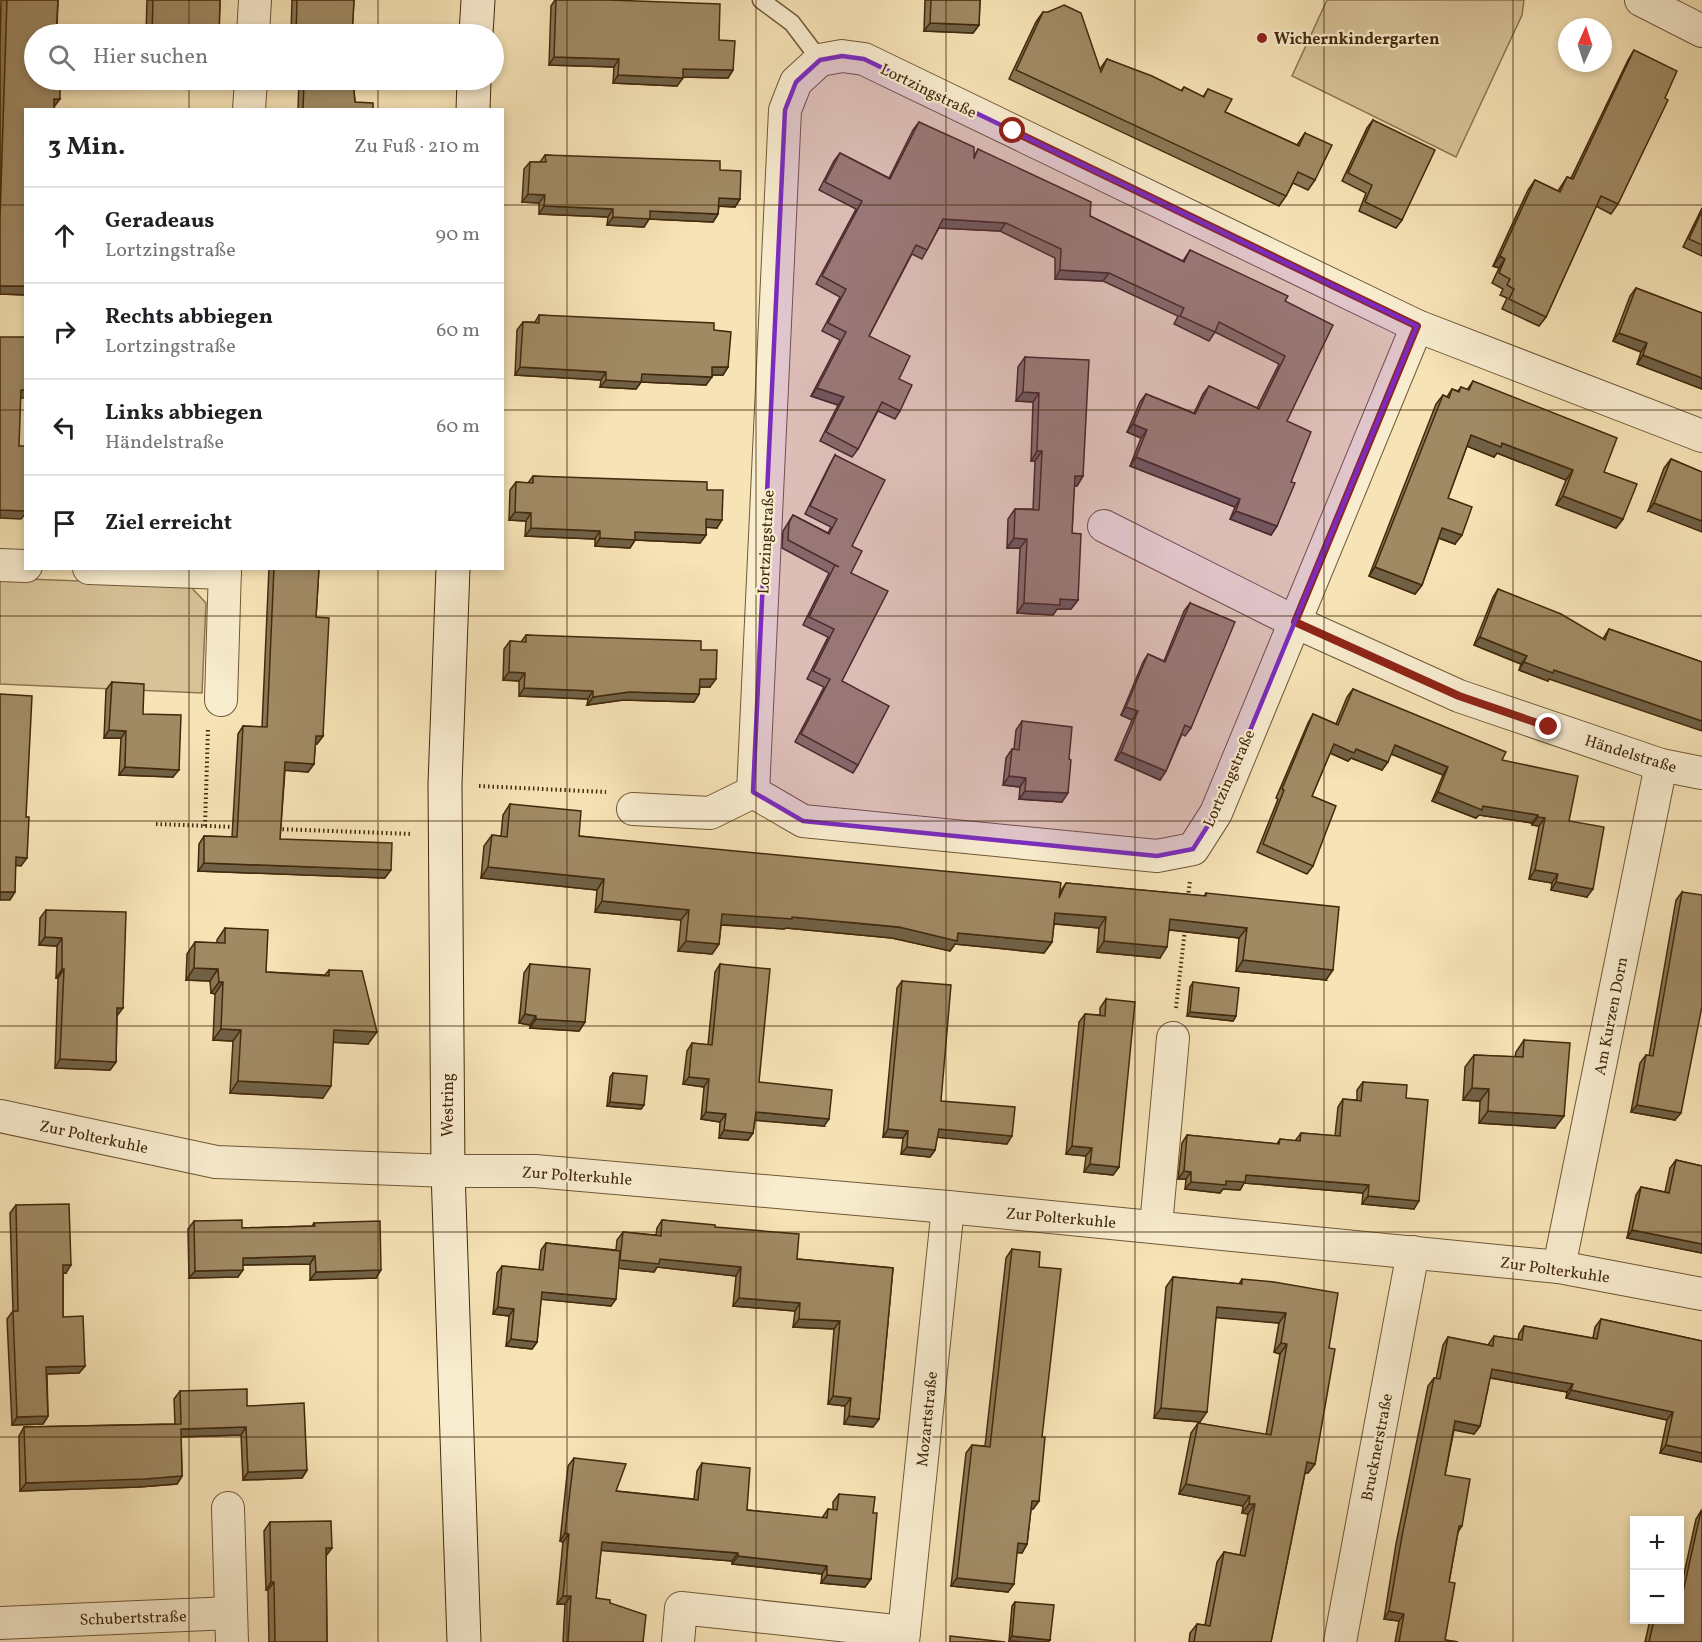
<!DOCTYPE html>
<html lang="de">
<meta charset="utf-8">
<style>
body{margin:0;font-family:Vollkorn,serif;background:#f2f2f2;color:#202124}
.controls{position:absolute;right:18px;bottom:18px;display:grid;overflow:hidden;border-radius:0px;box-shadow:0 3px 9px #0003}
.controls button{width:54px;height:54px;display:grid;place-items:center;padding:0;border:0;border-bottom:2px solid #e0e0e0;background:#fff;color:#202124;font:30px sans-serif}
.compass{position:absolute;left:1558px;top:18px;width:54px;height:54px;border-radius:50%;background:#fff;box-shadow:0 3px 9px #0003;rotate:3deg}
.stop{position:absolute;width:18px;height:18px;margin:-14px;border:4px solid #8f2418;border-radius:50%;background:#fff}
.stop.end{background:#8f2418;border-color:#fff;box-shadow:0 2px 6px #0008}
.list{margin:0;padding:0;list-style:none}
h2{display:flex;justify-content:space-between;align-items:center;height:78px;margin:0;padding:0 24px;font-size:26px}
h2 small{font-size:20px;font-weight:400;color:#757577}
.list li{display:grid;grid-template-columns:39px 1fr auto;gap:18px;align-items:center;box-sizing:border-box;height:96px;padding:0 24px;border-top:2px solid #e0e0e0}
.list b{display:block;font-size:22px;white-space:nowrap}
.list p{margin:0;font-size:20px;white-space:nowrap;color:#757577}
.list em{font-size:20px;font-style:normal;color:#757577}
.icon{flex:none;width:33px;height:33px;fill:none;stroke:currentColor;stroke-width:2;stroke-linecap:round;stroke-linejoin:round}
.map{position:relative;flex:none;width:1702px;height:1642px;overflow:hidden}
.search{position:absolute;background:#fff;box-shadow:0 3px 9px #0003;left:24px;top:24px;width:480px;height:66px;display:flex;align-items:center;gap:15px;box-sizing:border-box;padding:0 21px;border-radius:33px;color:#757577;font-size:22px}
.panel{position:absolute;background:#fff;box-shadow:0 3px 9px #0003;left:24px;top:108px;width:480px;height:462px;border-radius:0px}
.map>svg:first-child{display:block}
.green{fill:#d8c399;stroke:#8e7652;stroke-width:1.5}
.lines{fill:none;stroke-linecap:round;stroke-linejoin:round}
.lane-casing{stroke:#705836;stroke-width:19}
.street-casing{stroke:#705836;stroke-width:34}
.secondary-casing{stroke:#43290b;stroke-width:35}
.path{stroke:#43290b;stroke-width:4;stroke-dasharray:1.5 3;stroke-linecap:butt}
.lane{stroke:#f9edd0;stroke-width:16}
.street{stroke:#f9edd0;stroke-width:32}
.secondary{stroke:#f9edd0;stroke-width:33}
.wall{fill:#8a7756;stroke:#43290b;stroke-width:1.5}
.shaded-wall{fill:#706146;stroke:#43290b;stroke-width:1.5}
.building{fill:#a08a64;stroke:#43290b;stroke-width:1.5}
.route{stroke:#8f2418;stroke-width:8}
.marked{fill:#7b2cbf;fill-opacity:0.2;stroke:#7b2cbf;stroke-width:4.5;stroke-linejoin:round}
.grid{fill:none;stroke:#43290b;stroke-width:1.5;stroke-opacity:0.55}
.poi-dot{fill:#8f2418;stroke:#f9edd0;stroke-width:2}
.labels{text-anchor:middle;stroke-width:4.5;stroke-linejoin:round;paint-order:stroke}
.poi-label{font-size:16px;font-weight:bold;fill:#43290b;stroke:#f9edd0;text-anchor:start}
.street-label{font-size:16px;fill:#43290b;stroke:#f9edd0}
</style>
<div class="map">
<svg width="1702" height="1642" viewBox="0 0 1702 1642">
<rect width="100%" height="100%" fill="#f6e3b6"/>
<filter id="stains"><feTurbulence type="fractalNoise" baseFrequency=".00333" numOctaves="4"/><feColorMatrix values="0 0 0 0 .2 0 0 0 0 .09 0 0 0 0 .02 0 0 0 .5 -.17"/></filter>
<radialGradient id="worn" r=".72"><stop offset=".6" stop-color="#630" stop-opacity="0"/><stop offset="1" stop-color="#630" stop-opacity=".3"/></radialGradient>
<!-- green -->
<g class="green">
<polygon points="1327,0 1524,0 1522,15 1456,157 1292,76"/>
<polygon points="0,578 189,585 206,603 202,693 0,684"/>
</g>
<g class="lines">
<!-- lane casing -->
<g class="lane-casing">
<polyline id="lane" points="761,0 792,23 820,60"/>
</g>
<!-- street casing -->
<g class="street-casing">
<g id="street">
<polyline points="1641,0 1702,31"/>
<polyline points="253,34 255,0"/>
<polyline points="249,110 251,80"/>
<polyline points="1104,526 1295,622 1459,696 1661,765 1702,773"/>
<polyline points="0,565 26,566"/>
<polyline points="89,568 225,573"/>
<polyline points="221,700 225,568"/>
<polyline points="753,792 785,110 796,82 820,60 842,56 864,59 1417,326 1702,436"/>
<polyline points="753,792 803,821 1157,856 1193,849 1216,813 1417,326"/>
<polyline points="633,809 710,813 753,792"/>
<polyline points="0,1116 216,1162 448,1171 535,1171 948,1207 1559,1267 1702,1294"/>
<polyline points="1156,1226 1173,1038"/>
<polyline points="1559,1267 1661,765"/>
<polyline points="228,1508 232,1642"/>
<polyline points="0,1623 231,1613"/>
<polyline points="678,1642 681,1608 904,1632"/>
<polyline points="903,1642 948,1207"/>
<polyline points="1340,1642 1413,1252"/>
</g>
</g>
<!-- secondary casing -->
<g class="secondary-casing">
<g id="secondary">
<polyline points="476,34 478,0"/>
<polyline points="473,110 474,80"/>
<polyline points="453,568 445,784 448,1171 464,1642"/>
</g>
</g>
<!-- path -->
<g class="path">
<polyline points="479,786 606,792"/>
<polyline points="156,824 235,827"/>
<polyline points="205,826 208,728"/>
<polyline points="278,829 412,834"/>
<polyline points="1188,897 1190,881"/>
<polyline points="1176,1008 1185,929"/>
</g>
<!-- lane -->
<use href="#lane" class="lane"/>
<!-- street -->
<use href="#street" class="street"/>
<!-- secondary -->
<use href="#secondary" class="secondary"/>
</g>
<!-- wall -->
<g class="wall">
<polygon points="1,0 58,0 54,107 26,295 0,294 0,43"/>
<polygon points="147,0 220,0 219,34 146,34"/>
<polygon points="292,0 354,0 352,34 291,34"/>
<polygon points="555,0 609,0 719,40 733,70 728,78 683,77 677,86 613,83 614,67 549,65 551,6"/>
<polygon points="925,0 980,0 979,25 973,33 924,31"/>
<polygon points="1043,12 1100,69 1107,59 1181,91 1184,87 1203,97 1208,89 1225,112 1297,145 1305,133 1315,180 1308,190 1293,183 1286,196 1279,206 1009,79 1036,22"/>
<polygon points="1634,50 1618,204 1611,214 1596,206 1546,317 1539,326 1502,309 1507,298 1500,295 1503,289 1492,283 1499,268 1493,266 1528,190 1535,180 1558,191 1567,177 1571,178 1628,60"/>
<polygon points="299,80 353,80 355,102 373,110 298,110"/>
<polygon points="1373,120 1402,220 1396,228 1359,211 1366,193 1342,181 1367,128"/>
<polygon points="919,122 974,156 978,149 1090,216 1183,261 1190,250 1285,301 1287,421 1291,482 1277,526 1271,535 1230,519 1235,507 1130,466 1141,438 1127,432 1140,402 1146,394 1194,413 1203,394 1209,386 1257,408 1279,364 1215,332 1209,341 1174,324 1178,316 1103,281 1055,279 1055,258 1000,231 939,228 927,250 922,259 912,254 869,336 899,379 900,411 895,419 878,411 858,449 852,457 820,441 838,405 811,396 840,340 822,331 840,297 816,284 856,209 819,190 834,161 840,153 889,178 913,130"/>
<polygon points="545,155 720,170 740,199 735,207 719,206 718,214 713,222 649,219 644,227 607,225 608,217 539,214 539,203 522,202 524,169 530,162 540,162"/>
<polygon points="1702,208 1702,256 1683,247"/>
<polygon points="1636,288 1702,313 1702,389 1637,364 1641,352 1613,341 1630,296"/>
<polygon points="539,315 714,330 728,367 723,375 712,375 706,385 641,382 636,389 600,387 601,380 515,375 517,330 523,322 535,322"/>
<polygon points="1025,357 1083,476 1077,486 1074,486 1072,533 1078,600 1071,609 1057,609 1053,615 1017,613 1020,548 1007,548 1008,519 1015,509 1033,509 1035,461 1031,461 1033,402 1016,401 1018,367"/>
<polygon points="1473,381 1604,472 1623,519 1616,528 1556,505 1566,480 1497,453 1494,457 1467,446 1448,498 1455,544 1439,538 1422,585 1415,594 1369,576 1436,404 1443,395 1447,397 1452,389 1458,391 1461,387 1467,390"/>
<polygon points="835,455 852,546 851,573 842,681 858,765 853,773 795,742 824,687 807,679 828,637 803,625 829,573 782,548 783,531 793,515 828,533 831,527 805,514 830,464"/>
<polygon points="1671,459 1702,472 1648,511 1664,468"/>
<polygon points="533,476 707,490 717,528 706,527 706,535 700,543 635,540 630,548 595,546 595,539 525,536 526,521 509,520 510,490 516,482 528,483"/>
<polygon points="269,568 319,568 316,617 323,736 317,744 315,744 314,764 308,772 285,770 280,839 385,878 198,871 199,844 204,836 232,837 238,734 243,726 262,727"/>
<polygon points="1498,589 1603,639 1609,629 1702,662 1549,679 1548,681 1519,670 1521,664 1474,645 1493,597"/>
<polygon points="1190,603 1191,728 1185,736 1182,734 1166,771 1160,780 1115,760 1132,720 1121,715 1143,662 1148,654 1164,661 1184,611"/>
<polygon points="526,635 701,650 710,687 700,687 699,694 694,702 623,700 587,705 588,699 519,696 519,681 503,680 504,649 510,641 521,642"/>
<polygon points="112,682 143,714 173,777 119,775 121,738 104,738 106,690"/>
<polygon points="1353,689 1502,760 1569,821 1587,897 1551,890 1552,883 1529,879 1539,826 1532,825 1532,823 1479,815 1476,818 1432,801 1443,775 1391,754 1382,770 1351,758 1348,761 1330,753 1312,796 1313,866 1307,874 1257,852 1278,799 1276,798 1308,723 1313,714 1336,724 1347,697"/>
<polygon points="1022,721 1069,759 1062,802 1019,799 1020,787 1003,785 1006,758 1012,749 1014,749 1016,730"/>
<polygon points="510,804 579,836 1060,892 1066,883 1204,896 1206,893 1326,980 1236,971 1239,938 1169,930 1160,958 1097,952 1099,928 1054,924 1052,942 1044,953 955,944 950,951 892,938 786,928 784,929 721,925 719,944 712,954 678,951 681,920 595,912 597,890 481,878 484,846 492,835 501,836 503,815"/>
<polygon points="1682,892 1675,1120 1631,1112 1640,1063 1646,1055 1649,1056 1676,900"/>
<polygon points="46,910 117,1016 116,1062 110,1070 55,1068 58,978 56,978 57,946 39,945 40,918"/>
<polygon points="225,928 266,972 325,975 329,970 368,1044 333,1042 323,1098 230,1093 233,1041 213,1040 215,994 211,993 210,981 186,980 187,954 195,942 217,943 217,940"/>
<polygon points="530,964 585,1022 579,1031 530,1028 530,1025 519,1023 524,973"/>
<polygon points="720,964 759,1082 824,1126 755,1120 753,1133 748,1140 719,1138 720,1122 701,1119 704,1087 683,1084 687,1051 692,1043 708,1045 715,972"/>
<polygon points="902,981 941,1101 1007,1144 937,1137 935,1150 930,1157 901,1154 903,1138 883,1137 897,988"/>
<polygon points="1193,982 1236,1016 1233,1021 1187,1016 1190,987"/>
<polygon points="1106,999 1119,1167 1113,1175 1084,1172 1086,1156 1066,1154 1079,1022 1085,1014 1100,1015 1100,1008"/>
<polygon points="1524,1040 1555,1128 1479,1123 1480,1101 1463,1100 1465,1067 1474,1055 1515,1057 1516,1052"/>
<polygon points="613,1073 644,1105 641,1109 607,1106 610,1077"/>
<polygon points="1363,1082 1406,1098 1414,1209 1362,1204 1363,1193 1244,1183 1240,1190 1223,1189 1220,1193 1185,1189 1186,1179 1178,1179 1182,1143 1187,1135 1277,1144 1280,1139 1295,1141 1301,1133 1335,1136 1338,1107 1343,1099 1357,1100 1357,1090"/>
<polygon points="1676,1160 1702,1166 1702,1253 1627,1238 1636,1195 1641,1187 1665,1192 1670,1168"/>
<polygon points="16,1205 66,1273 63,1273 63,1317 85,1366 79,1373 47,1374 48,1416 43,1424 12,1425 7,1319 13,1311 10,1213"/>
<polygon points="662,1220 715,1227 797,1259 893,1268 879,1419 873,1427 844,1424 845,1406 828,1404 834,1329 793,1327 795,1311 733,1306 736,1276 657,1267 654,1272 618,1268 611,1306 541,1299 537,1342 532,1349 506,1346 509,1316 493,1314 497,1273 502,1266 539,1270 541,1250 546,1243 616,1250 617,1240 623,1232 656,1235 657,1228"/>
<polygon points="194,1221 242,1228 312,1226 314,1223 376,1278 310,1280 310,1264 243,1265 238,1277 189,1278 188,1229"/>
<polygon points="1012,1249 1039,1267 1042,1437 1039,1501 1033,1509 1031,1509 1027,1544 1022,1553 1017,1552 1008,1592 951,1586 966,1453 972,1445 985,1446 1006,1258"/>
<polygon points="1173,1277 1239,1284 1242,1279 1329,1348 1315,1464 1308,1473 1305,1473 1271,1642 1189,1642 1190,1633 1197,1624 1205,1625 1217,1562 1224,1552 1240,1555 1248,1514 1242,1513 1243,1506 1179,1494 1191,1433 1198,1423 1266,1435 1280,1354 1274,1352 1279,1323 1216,1317 1200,1422 1154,1418 1166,1287"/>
<polygon points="1601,1319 1702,1341 1702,1462 1660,1453 1667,1420 1566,1398 1567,1392 1490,1378 1480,1426 1474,1434 1454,1430 1445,1475 1462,1526 1458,1532 1449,1582 1445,1640 1458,1642 1395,1642 1399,1621 1384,1619 1396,1544 1428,1386 1434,1378 1436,1379 1443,1345 1448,1337 1488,1345 1494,1336 1518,1340 1519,1334 1524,1326 1593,1338 1595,1327"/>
<polygon points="180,1391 247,1406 307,1470 302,1478 243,1480 241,1435 181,1437 182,1476 177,1484 139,1487 20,1491 19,1436 24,1427 175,1424 174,1399"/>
<polygon points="574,1458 616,1491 694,1499 697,1471 702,1463 747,1510 822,1518 828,1509 833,1510 833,1502 839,1494 873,1513 871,1579 865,1587 821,1583 822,1574 732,1564 732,1561 601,1550 596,1598 610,1603 643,1642 563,1642 565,1604 557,1604 563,1542 560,1541 568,1466"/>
<polygon points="1701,1511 1702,1642 1645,1642 1650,1620 1680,1620 1680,1592 1696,1519"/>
<polygon points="270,1522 326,1556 327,1642 269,1642 268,1590 266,1590 264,1531"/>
<polygon points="1015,1602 1050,1640 1048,1642 1024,1642 1009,1641 1012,1606"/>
</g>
<!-- shaded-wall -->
<g class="shaded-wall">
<polygon points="930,23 979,25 973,33 924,31"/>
<polygon points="554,57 619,59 614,67 549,65"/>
<polygon points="683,69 733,70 728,78 678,77"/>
<polygon points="618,75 683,78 677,86 613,83"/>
<polygon points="54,99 60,99 54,107"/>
<polygon points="528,194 545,195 539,203 522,202"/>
<polygon points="719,198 740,199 735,207 714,206"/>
<polygon points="544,206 613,209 608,217 539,214"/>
<polygon points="650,211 718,214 713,222 649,219 644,227 607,225 613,217"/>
<polygon points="943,219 1006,223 1000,231 937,228"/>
<polygon points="1500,256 1505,259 1499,268 1493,266"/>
<polygon points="1060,270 1109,273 1103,281 1055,279"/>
<polygon points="0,286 26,286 26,295 0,294"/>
<polygon points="1619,333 1647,343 1641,352 1613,341"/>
<polygon points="1643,355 1702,378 1702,389 1637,364"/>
<polygon points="520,367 606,372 601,380 515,375"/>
<polygon points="712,367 728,367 723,375 706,375"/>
<polygon points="642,374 712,377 706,385 641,382 636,389 600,387 606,380"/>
<polygon points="817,388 844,397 838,405 811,396"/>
<polygon points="21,390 26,390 26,398 15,398"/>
<polygon points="1023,392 1039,393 1033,402 1016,401"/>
<polygon points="1133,424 1147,430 1141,438 1127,432"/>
<polygon points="1471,435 1502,443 1573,470 1566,480 1497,453 1494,457 1464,445"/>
<polygon points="1037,451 1042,451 1035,461 1031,461"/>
<polygon points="1136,457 1240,499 1235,507 1130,466"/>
<polygon points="1075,476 1083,476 1077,486 1068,486"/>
<polygon points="1563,496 1623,519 1616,528 1556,505"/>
<polygon points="1654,503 1702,521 1702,532 1648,511"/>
<polygon points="0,510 26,511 26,513 21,519 0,518"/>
<polygon points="1236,511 1277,526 1271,535 1230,519"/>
<polygon points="515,512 531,513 526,521 509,520"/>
<polygon points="706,519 722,520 717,528 701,527"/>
<polygon points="531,528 600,531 595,539 525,536"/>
<polygon points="1442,528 1462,535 1455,544 1436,537"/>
<polygon points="635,532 706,535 700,543 635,540 630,548 595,546 600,538"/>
<polygon points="1014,538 1027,539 1020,548 1007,548"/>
<polygon points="1375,567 1422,585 1415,594 1369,576"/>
<polygon points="1060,599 1078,600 1071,609 1057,609 1053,615 1017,613 1024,603"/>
<polygon points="1480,637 1527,656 1521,664 1474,645"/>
<polygon points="1524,662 1554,670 1702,721 1702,731 1549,679 1548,681 1519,670"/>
<polygon points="509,672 525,673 519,681 503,680"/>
<polygon points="700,679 716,679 710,687 694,687"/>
<polygon points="524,688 593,691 588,699 519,696"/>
<polygon points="629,692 699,694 694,702 623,700 587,705 593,697"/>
<polygon points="1126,707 1138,711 1132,720 1121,715"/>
<polygon points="109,730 126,731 121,738 104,738"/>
<polygon points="316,736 323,736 317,744 310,744"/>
<polygon points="1334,744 1356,749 1388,762 1382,770 1351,758 1348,761 1328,752"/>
<polygon points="1395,745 1448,767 1443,775 1389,753"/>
<polygon points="1121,752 1166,771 1160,780 1115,760"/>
<polygon points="285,762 314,764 308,772 280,770"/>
<polygon points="125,767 179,770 173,777 119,775"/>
<polygon points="1009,776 1026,778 1020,787 1003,785"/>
<polygon points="1025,791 1068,793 1062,802 1019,799"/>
<polygon points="1438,792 1483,806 1538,815 1532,823 1479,815 1476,818 1432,801"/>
<polygon points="1538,817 1545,818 1539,826 1532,825"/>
<polygon points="16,857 27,858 21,866 10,865"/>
<polygon points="204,863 391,870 385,878 198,871"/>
<polygon points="488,867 604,879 597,890 481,878"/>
<polygon points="1535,870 1558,874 1552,883 1529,879"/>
<polygon points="1556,882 1593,889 1587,897 1551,890"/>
<polygon points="0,892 15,892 10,900 0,900"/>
<polygon points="602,901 689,910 681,920 595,912"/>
<polygon points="1055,913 1106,917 1099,928 1047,923"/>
<polygon points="722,914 792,917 1052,942 1044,953 955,944 950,951 892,938 786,928 784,929 714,924"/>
<polygon points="1170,919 1247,928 1239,938 1163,929"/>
<polygon points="45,937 62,938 57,946 39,945"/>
<polygon points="686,941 719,944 712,954 678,951"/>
<polygon points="1104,941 1167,947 1160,958 1097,952"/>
<polygon points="1243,960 1333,970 1326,980 1236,971"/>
<polygon points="194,968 218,969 210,981 186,980"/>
<polygon points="62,969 64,969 58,978 56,978"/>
<polygon points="219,982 223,982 215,994 211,993"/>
<polygon points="117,1008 123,1008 117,1016"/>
<polygon points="1190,1012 1236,1016 1233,1021 1187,1016"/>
<polygon points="525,1014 536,1016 530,1025 519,1023"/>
<polygon points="536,1019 585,1022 579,1031 530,1028"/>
<polygon points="221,1029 241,1030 233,1041 213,1040"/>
<polygon points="334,1030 377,1032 368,1044 325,1042"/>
<polygon points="60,1059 116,1062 110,1070 55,1068"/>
<polygon points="689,1077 709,1079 704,1087 683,1084"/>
<polygon points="238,1081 331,1086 323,1098 230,1093"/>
<polygon points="1472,1088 1489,1089 1480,1101 1463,1100"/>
<polygon points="610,1102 644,1105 641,1109 607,1106"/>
<polygon points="1637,1105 1681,1113 1675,1120 1631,1112"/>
<polygon points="1488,1111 1564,1116 1555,1128 1479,1123"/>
<polygon points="706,1112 726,1114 720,1122 701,1119"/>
<polygon points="756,1112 829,1119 824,1126 751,1120"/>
<polygon points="888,1129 908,1131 903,1138 883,1137"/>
<polygon points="939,1129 1012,1136 1007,1144 933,1137"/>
<polygon points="724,1130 753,1133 748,1140 719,1138"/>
<polygon points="1072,1146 1092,1148 1086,1156 1066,1154"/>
<polygon points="907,1147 935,1150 930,1157 901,1154"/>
<polygon points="1090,1164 1119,1167 1113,1175 1084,1172"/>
<polygon points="1184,1171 1191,1172 1186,1179 1178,1179"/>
<polygon points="1246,1175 1369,1185 1363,1193 1244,1183 1240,1190 1223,1189 1220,1193 1185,1189 1191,1182 1226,1181"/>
<polygon points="1368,1196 1419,1201 1414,1209 1362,1204"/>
<polygon points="1632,1230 1702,1244 1702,1253 1627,1238"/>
<polygon points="315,1256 310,1264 237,1265 243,1258"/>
<polygon points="660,1259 741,1267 736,1276 657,1267 654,1272 614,1268 620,1260"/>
<polygon points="63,1265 71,1265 66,1273 58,1273"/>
<polygon points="243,1270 238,1277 189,1278 195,1271"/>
<polygon points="381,1270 376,1278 310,1280 316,1272"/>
<polygon points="542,1292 616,1299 611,1306 537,1299"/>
<polygon points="739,1298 800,1303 795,1311 733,1306"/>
<polygon points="498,1307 514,1309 509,1316 493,1314"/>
<polygon points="1217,1307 1286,1313 1279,1323 1210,1317"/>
<polygon points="799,1319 840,1321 834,1329 793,1327"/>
<polygon points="511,1339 537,1342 532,1349 506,1346"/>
<polygon points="1281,1343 1287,1344 1280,1354 1274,1352"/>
<polygon points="85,1366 79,1373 41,1374 46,1367"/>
<polygon points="1492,1369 1573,1384 1567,1392 1486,1377"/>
<polygon points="1571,1390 1673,1412 1667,1420 1566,1398"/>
<polygon points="833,1396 851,1398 845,1406 828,1404"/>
<polygon points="1161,1408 1207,1412 1200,1422 1154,1418"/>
<polygon points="48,1416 43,1424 12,1425 17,1417"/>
<polygon points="849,1416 879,1419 873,1427 844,1424"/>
<polygon points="1455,1421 1480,1426 1474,1434 1450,1429"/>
<polygon points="246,1427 241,1435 176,1437 181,1429"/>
<polygon points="1666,1445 1702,1453 1702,1462 1660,1453"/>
<polygon points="1307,1462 1315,1464 1308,1473 1300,1472"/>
<polygon points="307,1470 302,1478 243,1480 248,1472"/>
<polygon points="182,1476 177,1484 139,1487 20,1491 26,1483"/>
<polygon points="1186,1484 1250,1496 1243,1506 1179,1494"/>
<polygon points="1032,1501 1039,1501 1033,1509 1026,1509"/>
<polygon points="1249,1504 1255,1504 1248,1514 1242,1513"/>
<polygon points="565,1533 569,1534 563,1542 560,1541"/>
<polygon points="602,1542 738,1553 732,1561 596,1550"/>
<polygon points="1018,1543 1027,1544 1022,1553 1012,1552"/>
<polygon points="326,1548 332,1548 326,1556"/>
<polygon points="738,1556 827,1566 822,1574 732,1564"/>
<polygon points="827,1575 871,1579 865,1587 821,1583"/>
<polygon points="957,1578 1014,1584 1008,1592 951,1586"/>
<polygon points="271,1582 274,1582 268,1590 266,1590"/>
<polygon points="563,1596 571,1596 565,1604 557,1604"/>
<polygon points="1389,1611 1404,1614 1399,1621 1384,1619"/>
<polygon points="1012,1636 1050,1640 1048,1642 1024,1642 1009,1641"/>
</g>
<!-- building -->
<g class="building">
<polygon points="7,0 58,0 56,34 34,34 34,80 60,80 60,99 54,99 54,110 26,110 26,286 0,286 0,217"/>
<polygon points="153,0 220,0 219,34 152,34"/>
<polygon points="297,0 354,0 352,34 296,34"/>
<polygon points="556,0 609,0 720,4 719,40 735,41 733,70 683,69 683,78 618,75 619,59 554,57"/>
<polygon points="931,0 980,0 979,25 930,23"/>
<polygon points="1064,5 1081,13 1101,72 1107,59 1152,76 1182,91 1184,87 1204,97 1208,89 1232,99 1225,112 1299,146 1305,133 1332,145 1315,180 1298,172 1286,196 1016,70 1043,12 1048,12"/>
<polygon points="1634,50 1677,71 1665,98 1668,100 1618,204 1601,196 1546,317 1509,299 1514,289 1507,285 1510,279 1499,273 1505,259 1500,256 1535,180 1560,192 1567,177 1573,179"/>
<polygon points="304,80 353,80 355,102 373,103 373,110 303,110"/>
<polygon points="1373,120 1435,150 1402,220 1365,202 1372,185 1348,173"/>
<polygon points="919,122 974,147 974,159 978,149 1091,202 1090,216 1184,262 1190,250 1288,296 1285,301 1333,325 1287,421 1311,432 1291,482 1295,483 1277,526 1236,511 1240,499 1136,457 1147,430 1133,424 1146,394 1195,414 1209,386 1259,409 1285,356 1219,322 1215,332 1180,316 1184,308 1109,273 1060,270 1061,249 1006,223 943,219 927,250 916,245 869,336 910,356 899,379 912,385 900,411 882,402 858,449 826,432 844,397 817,388 846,332 828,323 846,289 822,276 862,201 825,182 840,153 890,179"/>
<polygon points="545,155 720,161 720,170 741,171 740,199 719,198 718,214 650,211 650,219 613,217 613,209 544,206 545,195 528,194 530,162 546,162"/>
<polygon points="1702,211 1702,245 1689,239"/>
<polygon points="1636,288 1702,313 1702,378 1643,355 1647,343 1619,333"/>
<polygon points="539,315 714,323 714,330 731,332 728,367 712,367 712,377 642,374 641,382 606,380 606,372 520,367 523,322 539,323"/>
<polygon points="0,337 26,337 26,390 21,390 19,446 26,446 26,511 0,510"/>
<polygon points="1025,357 1089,360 1083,476 1075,476 1072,533 1081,534 1078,600 1060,599 1060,605 1024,603 1027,539 1014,538 1015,509 1039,510 1042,451 1037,451 1039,393 1023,392"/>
<polygon points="1473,381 1617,438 1604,472 1637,484 1623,519 1563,496 1573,470 1502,443 1501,447 1471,435 1448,498 1472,507 1462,535 1442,528 1422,585 1375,567 1443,395 1449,398 1452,389 1459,392 1461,387 1469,390"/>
<polygon points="835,455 885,480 852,546 862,551 851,573 888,591 842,681 889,706 858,765 801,734 830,679 813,671 834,629 809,617 835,565 839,567 788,540 789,523 793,515 829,534 837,519 810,506"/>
<polygon points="1671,459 1702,472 1702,521 1654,503"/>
<polygon points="533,476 707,482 707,490 723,490 722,520 706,519 706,535 635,532 635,540 600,538 600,531 531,528 531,513 515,512 516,482 533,483"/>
<polygon points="274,568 319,568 316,617 329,618 323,736 316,736 314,764 285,762 280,839 392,843 391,870 204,863 204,836 237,837 243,726 267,727"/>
<polygon points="1498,589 1561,614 1605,640 1609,629 1702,662 1702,721 1554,670 1553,673 1524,662 1527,656 1480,637"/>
<polygon points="1190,603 1235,622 1191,728 1185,725 1166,771 1121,752 1138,711 1126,707 1148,654 1165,662"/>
<polygon points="526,635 701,641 701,650 717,650 716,679 700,679 699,694 629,692 593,697 593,691 524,688 525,673 509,672 510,641 526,642"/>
<polygon points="112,682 144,684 143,714 181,715 179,770 125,767 126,731 109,730"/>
<polygon points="1353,689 1506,752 1502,760 1578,776 1569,821 1604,827 1593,889 1556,882 1558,874 1535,870 1545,818 1538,817 1538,815 1483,806 1482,810 1438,792 1448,767 1395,745 1388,762 1356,749 1354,753 1334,744 1312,796 1336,806 1313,866 1263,844 1284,790 1282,789 1313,714 1338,725"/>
<polygon points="0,694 32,696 26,817 29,817 27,858 16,857 15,892 0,892"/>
<polygon points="1022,721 1072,727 1069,759 1071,760 1068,793 1025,791 1026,778 1009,776 1012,749 1019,750"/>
<polygon points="510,804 581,811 579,836 1058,882 1061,883 1059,898 1066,883 1206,896 1206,893 1339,907 1333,970 1243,960 1247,928 1170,919 1167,947 1104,941 1106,917 1055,913 1052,942 958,933 957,941 899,927 792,917 792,919 722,914 719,944 686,941 689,910 602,901 604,879 488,867 492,835 507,837"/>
<polygon points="1682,892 1702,895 1702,1006 1681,1113 1637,1105 1646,1055 1653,1056"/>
<polygon points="46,910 126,912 123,1008 117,1008 116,1062 60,1059 64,969 62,969 62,938 45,937"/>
<polygon points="225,928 268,930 266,972 329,976 329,970 362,971 377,1032 334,1030 331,1086 238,1081 241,1030 221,1029 223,982 219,982 218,969 194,968 195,942 225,943"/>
<polygon points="530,964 590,969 585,1022 536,1019 536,1016 525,1014"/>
<polygon points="720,964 770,969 759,1082 832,1090 829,1119 756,1112 753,1133 724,1130 726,1114 706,1112 709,1079 689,1077 692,1043 712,1045"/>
<polygon points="902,981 951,985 941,1101 1015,1107 1012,1136 939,1129 935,1150 907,1147 908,1131 888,1129"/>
<polygon points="1193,982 1239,988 1236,1016 1190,1012"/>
<polygon points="1106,999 1135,1002 1119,1167 1090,1164 1092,1148 1072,1146 1085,1014 1105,1016"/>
<polygon points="1524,1040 1570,1043 1564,1116 1488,1111 1489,1089 1472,1088 1474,1055 1523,1057"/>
<polygon points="613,1073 647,1076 644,1105 610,1102"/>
<polygon points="1363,1082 1407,1085 1406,1098 1428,1100 1419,1201 1368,1196 1369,1185 1246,1175 1245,1182 1226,1181 1226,1185 1191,1182 1191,1172 1184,1171 1187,1135 1279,1144 1280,1139 1300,1141 1301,1133 1340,1136 1343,1099 1361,1101"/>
<polygon points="1676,1160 1702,1166 1702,1244 1632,1230 1641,1187 1669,1193"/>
<polygon points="69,1204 71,1265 63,1265 63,1317 83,1316 85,1366 46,1367 48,1416 17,1417 13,1311 18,1311 16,1205"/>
<polygon points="242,1220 242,1228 315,1226 314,1223 380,1221 381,1270 316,1272 315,1256 243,1258 243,1270 195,1271 194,1221"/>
<polygon points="662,1220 715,1225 715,1227 799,1234 797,1259 893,1268 879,1419 849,1416 851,1398 833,1396 840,1321 799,1319 800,1303 739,1298 741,1267 660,1259 659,1264 620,1260 623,1232 661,1236"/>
<polygon points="546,1243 620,1251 616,1299 542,1292 537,1342 511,1339 514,1309 498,1307 502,1266 543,1270"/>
<polygon points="1012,1249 1040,1252 1039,1267 1061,1269 1042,1437 1045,1437 1039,1501 1032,1501 1027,1544 1018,1543 1014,1584 957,1578 972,1445 990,1447"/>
<polygon points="1173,1277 1242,1284 1242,1279 1274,1282 1338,1293 1329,1348 1335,1349 1315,1464 1307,1462 1271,1642 1194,1642 1197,1624 1210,1626 1224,1552 1245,1556 1255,1504 1249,1504 1250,1496 1186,1484 1198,1423 1271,1435 1287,1344 1281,1343 1286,1313 1217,1307 1207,1412 1161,1408"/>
<polygon points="1601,1319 1702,1341 1702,1453 1666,1445 1673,1412 1571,1390 1573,1384 1492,1369 1480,1426 1455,1421 1445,1475 1470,1479 1462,1526 1459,1526 1449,1582 1455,1583 1445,1640 1458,1642 1399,1642 1404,1614 1389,1611 1402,1536 1434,1378 1440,1379 1448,1337 1493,1346 1494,1336 1522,1340 1524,1326 1597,1339"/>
<polygon points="247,1389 247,1406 304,1403 307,1470 248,1472 246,1427 181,1429 182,1476 145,1479 26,1483 24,1427 181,1424 180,1391"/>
<polygon points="574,1458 626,1464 616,1491 698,1500 702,1463 750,1468 747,1510 827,1518 828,1509 837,1510 839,1494 875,1497 873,1513 877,1513 871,1579 827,1575 827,1566 738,1556 738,1553 602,1542 596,1598 610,1600 610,1603 646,1615 643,1642 568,1642 571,1596 563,1596 569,1534 565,1533"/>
<polygon points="1701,1511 1702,1511 1702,1642 1649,1642 1654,1620 1680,1620 1680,1601 1681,1601"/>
<polygon points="331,1521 332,1548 326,1548 327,1642 275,1642 274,1582 271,1582 270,1522"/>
<polygon points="1015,1602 1054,1605 1050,1640 1012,1636"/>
<polygon points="950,1636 1005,1642 950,1642"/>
</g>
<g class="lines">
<!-- route -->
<polyline class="route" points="1013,131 1417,326 1295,622 1459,696 1549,727"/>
</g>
<!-- marked area -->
<path class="marked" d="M 842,56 L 864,59 L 1417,326 L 1216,813 L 1193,849 L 1157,856 L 803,821 L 753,792 L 785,110 L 796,82 L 820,60 Z"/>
<!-- grid -->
<path class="grid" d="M 189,0 L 189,34M 378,0 L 378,34M 567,0 L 567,1642M 756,0 L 756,1642M 946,0 L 946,1642M 1135,0 L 1135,1642M 1324,0 L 1324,1642M 1513,0 L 1513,1642M 189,80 L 189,110M 378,80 L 378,110M 0,205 L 26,205M 502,205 L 1702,205M 0,410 L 26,410M 502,410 L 1702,410M 189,568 L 189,1642M 378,568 L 378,1642M 0,616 L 1702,616M 0,821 L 1702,821M 0,1026 L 1702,1026M 0,1232 L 1702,1232M 0,1437 L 1702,1437"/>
<!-- markers -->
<circle class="poi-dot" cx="1262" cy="38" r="6"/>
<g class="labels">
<!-- poi labels -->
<g class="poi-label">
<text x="1274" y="44">Wichernkindergarten</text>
</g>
<!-- street labels -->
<g class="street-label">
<text transform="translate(929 90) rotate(26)" y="6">Lortzingstraße</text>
<text transform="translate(765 542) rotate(-87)" y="6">Lortzingstraße</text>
<text transform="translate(1631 753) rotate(17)" y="6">Händelstraße</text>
<text transform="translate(1228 778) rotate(-66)" y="6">Lortzingstraße</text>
<text transform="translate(1610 1016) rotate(-79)" y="6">Am Kurzen Dorn</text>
<text transform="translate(447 1105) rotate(-90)" y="6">Westring</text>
<text transform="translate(94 1136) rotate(12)" y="6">Zur Polterkuhle</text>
<text transform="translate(577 1175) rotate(4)" y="6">Zur Polterkuhle</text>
<text transform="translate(1061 1217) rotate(5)" y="6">Zur Polterkuhle</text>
<text transform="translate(1555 1269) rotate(8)" y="6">Zur Polterkuhle</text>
<text transform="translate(926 1419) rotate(-84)" y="6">Mozartstraße</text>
<text transform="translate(1376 1447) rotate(-79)" y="6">Brucknerstraße</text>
<text transform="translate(133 1617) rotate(-2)" y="6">Schubertstraße</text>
</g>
</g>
<rect width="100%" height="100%" filter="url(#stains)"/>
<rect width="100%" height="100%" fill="url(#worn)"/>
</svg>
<div class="controls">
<button>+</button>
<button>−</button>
</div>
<svg class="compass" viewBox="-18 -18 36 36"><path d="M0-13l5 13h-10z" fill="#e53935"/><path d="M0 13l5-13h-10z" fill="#757577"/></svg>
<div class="stop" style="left:1013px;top:131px"></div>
<div class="stop end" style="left:1549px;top:727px"></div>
<div class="search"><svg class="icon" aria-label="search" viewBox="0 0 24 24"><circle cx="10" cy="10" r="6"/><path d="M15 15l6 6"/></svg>Hier suchen</div>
<section class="panel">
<h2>3 Min.<small>Zu Fuß · 210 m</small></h2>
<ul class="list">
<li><svg class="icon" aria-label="ahead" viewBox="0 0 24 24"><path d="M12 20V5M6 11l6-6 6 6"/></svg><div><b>Geradeaus</b><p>Lortzingstraße</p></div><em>90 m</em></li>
<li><svg class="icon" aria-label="right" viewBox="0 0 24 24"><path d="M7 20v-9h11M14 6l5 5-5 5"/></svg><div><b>Rechts abbiegen</b><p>Lortzingstraße</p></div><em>60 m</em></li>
<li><svg class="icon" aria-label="left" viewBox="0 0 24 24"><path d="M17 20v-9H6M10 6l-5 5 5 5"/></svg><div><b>Links abbiegen</b><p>Händelstraße</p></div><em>60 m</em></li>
<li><svg class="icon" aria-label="arrive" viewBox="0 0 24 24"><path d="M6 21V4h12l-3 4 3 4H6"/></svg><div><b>Ziel erreicht</b></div></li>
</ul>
</section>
</div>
